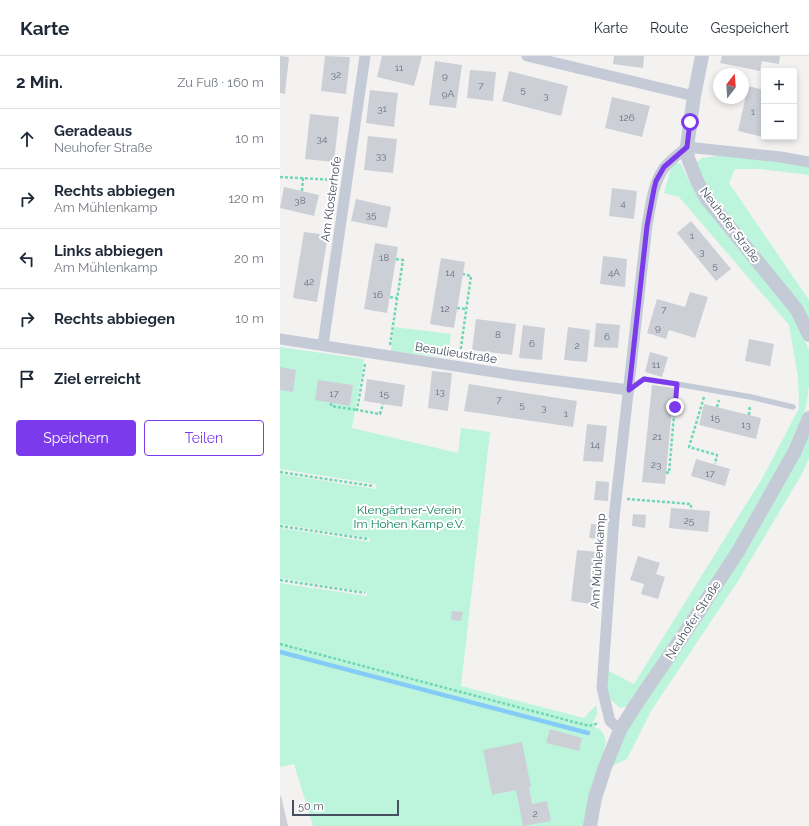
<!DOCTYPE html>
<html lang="de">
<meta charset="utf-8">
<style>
body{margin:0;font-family:Raleway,sans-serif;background:#f6f6f7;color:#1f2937}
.controls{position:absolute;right:12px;top:12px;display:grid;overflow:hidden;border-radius:4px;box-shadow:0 2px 6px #0003}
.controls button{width:36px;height:36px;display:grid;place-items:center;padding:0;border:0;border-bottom:1px solid #e0e1e3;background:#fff;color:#1f2937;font:20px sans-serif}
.compass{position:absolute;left:433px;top:12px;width:36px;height:36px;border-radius:50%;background:#fff;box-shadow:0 2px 6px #0003;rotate:17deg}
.scale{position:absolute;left:12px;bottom:10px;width:107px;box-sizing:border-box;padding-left:4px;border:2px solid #475062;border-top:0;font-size:11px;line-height:14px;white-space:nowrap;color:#475062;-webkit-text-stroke:3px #fff;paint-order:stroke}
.stop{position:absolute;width:12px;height:12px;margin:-9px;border:3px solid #7c3aed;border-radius:50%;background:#fff}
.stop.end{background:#7c3aed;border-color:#fff;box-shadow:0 1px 4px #0008}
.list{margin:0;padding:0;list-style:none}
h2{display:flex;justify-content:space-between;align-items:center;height:52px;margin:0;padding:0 16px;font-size:17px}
h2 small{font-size:13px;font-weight:400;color:#747a83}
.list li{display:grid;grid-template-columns:26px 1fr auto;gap:12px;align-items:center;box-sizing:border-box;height:60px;padding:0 16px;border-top:1px solid #e0e1e3}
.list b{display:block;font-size:15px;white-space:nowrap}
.list p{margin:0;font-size:13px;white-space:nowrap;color:#747a83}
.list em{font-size:13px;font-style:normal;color:#747a83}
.actions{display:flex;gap:8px;padding:12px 16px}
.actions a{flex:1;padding:9px 0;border:1px solid #7c3aed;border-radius:4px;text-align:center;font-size:14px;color:#7c3aed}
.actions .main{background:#7c3aed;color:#fff}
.icon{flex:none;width:22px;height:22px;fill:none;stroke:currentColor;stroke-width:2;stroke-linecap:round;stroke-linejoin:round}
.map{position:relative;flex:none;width:529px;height:770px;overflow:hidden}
header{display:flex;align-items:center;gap:24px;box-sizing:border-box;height:56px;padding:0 20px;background:#fff;border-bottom:1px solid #e0e1e3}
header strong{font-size:19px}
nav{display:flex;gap:22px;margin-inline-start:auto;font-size:14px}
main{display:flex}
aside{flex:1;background:#fff}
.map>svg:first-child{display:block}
.green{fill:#bdf5dc}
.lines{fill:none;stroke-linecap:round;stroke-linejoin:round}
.stream{stroke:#85cbf7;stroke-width:4.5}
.building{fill:#cdcfd7}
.path{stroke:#70d7b6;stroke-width:2.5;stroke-dasharray:3 2;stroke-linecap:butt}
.service{stroke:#c4cbd7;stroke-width:5.5}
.minor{stroke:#c4cbd7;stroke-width:11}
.tertiary{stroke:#c4cbd7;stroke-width:14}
.route{stroke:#7c3aed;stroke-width:5}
.labels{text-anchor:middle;stroke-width:4;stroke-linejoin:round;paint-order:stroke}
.number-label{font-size:10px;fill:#68707f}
.street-label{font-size:12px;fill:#475062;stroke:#fff}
.park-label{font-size:12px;fill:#0c825b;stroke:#fff}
</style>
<header>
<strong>Karte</strong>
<nav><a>Karte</a><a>Route</a><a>Gespeichert</a></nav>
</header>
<main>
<aside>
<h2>2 Min.<small>Zu Fuß · 160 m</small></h2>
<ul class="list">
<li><svg class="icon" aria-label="ahead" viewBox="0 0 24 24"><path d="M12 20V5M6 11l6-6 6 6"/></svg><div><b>Geradeaus</b><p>Neuhofer Straße</p></div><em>10 m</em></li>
<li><svg class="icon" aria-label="right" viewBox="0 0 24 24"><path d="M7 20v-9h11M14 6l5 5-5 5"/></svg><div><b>Rechts abbiegen</b><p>Am Mühlenkamp</p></div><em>120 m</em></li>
<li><svg class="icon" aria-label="left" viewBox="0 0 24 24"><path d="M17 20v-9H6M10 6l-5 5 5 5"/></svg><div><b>Links abbiegen</b><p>Am Mühlenkamp</p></div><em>20 m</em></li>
<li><svg class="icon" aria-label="right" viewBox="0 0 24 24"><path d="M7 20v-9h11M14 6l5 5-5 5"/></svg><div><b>Rechts abbiegen</b></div><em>10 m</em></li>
<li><svg class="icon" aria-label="arrive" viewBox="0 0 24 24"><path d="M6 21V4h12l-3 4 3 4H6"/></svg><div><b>Ziel erreicht</b></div></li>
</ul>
<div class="actions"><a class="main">Speichern</a><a>Teilen</a></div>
</aside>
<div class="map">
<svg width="529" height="770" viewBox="0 0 529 770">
<rect width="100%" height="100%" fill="#f4f2f1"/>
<!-- green -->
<g class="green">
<polygon points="437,100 480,101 529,108 529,119 480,113 455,113 449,127 529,244 529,263 430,137 417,111 417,106 422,102"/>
<polygon points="394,107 401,108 410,127 511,255 522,276 529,295 529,329 526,351 511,390 450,496 348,650 340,652 330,643 327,637 327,614 354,628 483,421 519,352 518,321 509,269 399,141 384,137 390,115"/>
<polygon points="114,271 171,278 168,302 111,295"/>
<path d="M 0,291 L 84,303 L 72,372 L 178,397 L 181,372 L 210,376 L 181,630 L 304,662 L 316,649 C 318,656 318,660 313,665 L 314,671 C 322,672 324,679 326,686 L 305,770 L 33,770 L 14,708 L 0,711 L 0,527 L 87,540 L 87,536 L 0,522 L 0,472 L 90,486 L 90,482 L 0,468 L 0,418 L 96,433 L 96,428 L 0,413 Z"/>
<polygon points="529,376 529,402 522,418 458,525 371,655 347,703 332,710 346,675"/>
</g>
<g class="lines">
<!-- stream -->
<polyline class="stream" points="0,596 308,677"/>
</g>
<!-- building -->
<g class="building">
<polygon points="0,0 9,1 5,38 0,37"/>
<polygon points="45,0 70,1 66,38 41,35"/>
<polygon points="102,0 142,0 134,30 97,21"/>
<polygon points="334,0 364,0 363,12 333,8"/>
<polygon points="442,0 500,0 499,8 482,5 480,15 440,7"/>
<polygon points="155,5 182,9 176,52 149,49"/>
<polygon points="190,14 216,16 213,45 187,42"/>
<polygon points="229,15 288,30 281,60 222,45"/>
<polygon points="468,30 484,34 484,76 483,81 458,75"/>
<polygon points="90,34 118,37 114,71 86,67"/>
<polygon points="332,41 370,50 362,81 325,72"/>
<polygon points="30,58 59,61 54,106 25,103"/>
<polygon points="88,80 117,83 113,117 84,114"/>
<polygon points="4,131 39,139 34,160 0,152"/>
<polygon points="332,132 357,135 354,163 329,160"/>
<polygon points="76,143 111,151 107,172 71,165"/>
<polygon points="411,165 451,213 436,225 397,177"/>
<polygon points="24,176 48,179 37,246 13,242"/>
<polygon points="95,187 118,191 107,257 84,253"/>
<polygon points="323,200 347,203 345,231 320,228"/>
<polygon points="161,202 185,206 174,272 150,268"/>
<polygon points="410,236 428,241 415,282 389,274 386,283 367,277 377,243 405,251"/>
<polygon points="196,263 236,268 232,299 192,294"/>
<polygon points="316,267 340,269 338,292 314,291"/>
<polygon points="243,269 265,272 262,304 239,302"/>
<polygon points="288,271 310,274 307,306 284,304"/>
<polygon points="469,283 494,288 490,310 465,305"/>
<polygon points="370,296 388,301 382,321 365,316"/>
<polygon points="0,311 16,314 13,336 0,334"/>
<polygon points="152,315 172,317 168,355 148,352"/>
<polygon points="87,323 125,329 122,351 84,345"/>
<polygon points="38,324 73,329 70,350 35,344"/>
<polygon points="189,328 297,345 293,371 184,355"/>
<polygon points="372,329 394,332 385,428 362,426"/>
<polygon points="424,348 481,362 476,383 419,369"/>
<polygon points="307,368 327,370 323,406 303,405"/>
<polygon points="416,403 450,413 445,430 411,420"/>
<polygon points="316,425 329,426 328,445 314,444"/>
<polygon points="391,452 430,455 428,476 389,472"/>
<polygon points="353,458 366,459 365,472 352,470"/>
<polygon points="311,468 322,469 321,483 309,482"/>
<polygon points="297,494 317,496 311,548 291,545"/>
<polygon points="358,500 380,507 376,518 385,521 378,543 361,538 364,528 350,524"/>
<polygon points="172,555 183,556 181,565 171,564"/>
<polygon points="270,673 302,682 299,695 266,687"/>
<polygon points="242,686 251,731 249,731 252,748 267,745 271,765 243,770 236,734 212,739 203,694"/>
<polygon points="0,740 1,740 8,770 0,770"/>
</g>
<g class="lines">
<!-- path -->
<g class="path">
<polyline points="0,121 55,124"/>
<polyline points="22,135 23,122"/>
<polyline points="110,241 117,242"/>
<polyline points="177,252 186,253"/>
<polyline points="110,289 123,204 116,203"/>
<polyline points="180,298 191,220 183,218"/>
<polyline points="85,308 77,354 100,358 103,348"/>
<polyline points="424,341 409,391 437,399 435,408"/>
<polyline points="51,347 51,350 77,354"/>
<polyline points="437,351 439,344"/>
<polyline points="469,359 470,349"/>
<polyline points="0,416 93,430"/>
<polyline points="386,416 389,417 396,336"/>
<polyline points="347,443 411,448 411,454"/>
<polyline points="0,470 88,483"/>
<polyline points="0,524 85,537"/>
<polyline points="0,588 309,670 319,667"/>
</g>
<!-- service -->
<polyline class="service" points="349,333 364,323 397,328 471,341 513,351"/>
<!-- minor -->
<g class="minor">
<polyline points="247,0 414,40"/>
<polyline points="0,283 233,319 349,334"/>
<polyline points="43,289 85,0"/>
<path d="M 340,674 L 330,665 L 322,632 L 334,462 L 367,169 C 371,150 372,129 384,112 C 390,104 400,97 407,91 L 501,101 L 529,106"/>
</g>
<!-- tertiary -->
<g class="tertiary">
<polyline points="422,0 414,40 407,91 408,102 417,125 426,142 517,254 529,279"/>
<polyline points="310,770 315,742 325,711 340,674 355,650 408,572 459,494 515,395 529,362"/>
</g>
</g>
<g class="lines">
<!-- route -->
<polyline class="route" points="395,351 397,328 364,323 349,334 367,170 374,133 376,125 384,111 407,91 410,66"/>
</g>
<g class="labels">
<!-- number labels -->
<g class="number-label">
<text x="119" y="15">11</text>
<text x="56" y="22">32</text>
<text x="165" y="23">9</text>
<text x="201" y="33">7</text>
<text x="243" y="37">5</text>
<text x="168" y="41">9A</text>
<text x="266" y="43">3</text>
<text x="102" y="56">31</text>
<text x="473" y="59">1</text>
<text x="347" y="65">126</text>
<text x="42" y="86">34</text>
<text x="101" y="103">33</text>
<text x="20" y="148">38</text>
<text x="343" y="151">4</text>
<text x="91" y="162">35</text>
<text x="412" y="183">1</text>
<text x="422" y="199">3</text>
<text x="104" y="205">18</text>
<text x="435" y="213">5</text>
<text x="170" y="220">14</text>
<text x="334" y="220">4A</text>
<text x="29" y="229">42</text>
<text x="98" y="242">16</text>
<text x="165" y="256">12</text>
<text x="384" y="257">7</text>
<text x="378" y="275">9</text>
<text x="218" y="282">8</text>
<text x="327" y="284">6</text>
<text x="252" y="291">6</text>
<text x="297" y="293">2</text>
<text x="376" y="312">11</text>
<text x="160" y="339">13</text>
<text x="54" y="341">17</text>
<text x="104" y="341">15</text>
<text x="219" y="347">7</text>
<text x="242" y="352">5</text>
<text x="264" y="355">3</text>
<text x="286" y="361">1</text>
<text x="435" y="365">15</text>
<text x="466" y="372">13</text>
<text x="377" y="384">21</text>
<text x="315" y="392">14</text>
<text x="376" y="412">23</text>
<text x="430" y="421">17</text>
<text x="409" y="468">25</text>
<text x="255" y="761">2</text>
</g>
<!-- street labels -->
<g class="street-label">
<text transform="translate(51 143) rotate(-82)" y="4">Am Klosterhofe</text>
<text transform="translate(450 169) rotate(53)" y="4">Neuhofer Straße</text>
<text transform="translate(176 297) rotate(9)" y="4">Beaulieustraße</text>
<text transform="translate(318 505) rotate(-86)" y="4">Am Mühlenkamp</text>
<text transform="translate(413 564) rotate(-57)" y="4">Neuhofer Straße</text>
</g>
<!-- park labels -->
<g class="park-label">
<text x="129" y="458">Klengärtner-Verein<tspan x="129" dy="14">Im Hohen Kamp e.V.</tspan></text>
</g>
</g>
</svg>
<div class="controls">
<button>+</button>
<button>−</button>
</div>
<svg class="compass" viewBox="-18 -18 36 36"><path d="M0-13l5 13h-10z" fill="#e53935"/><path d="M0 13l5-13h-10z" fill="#747a83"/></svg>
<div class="scale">50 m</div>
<div class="stop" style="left:410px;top:66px"></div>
<div class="stop end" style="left:395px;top:351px"></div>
</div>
</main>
